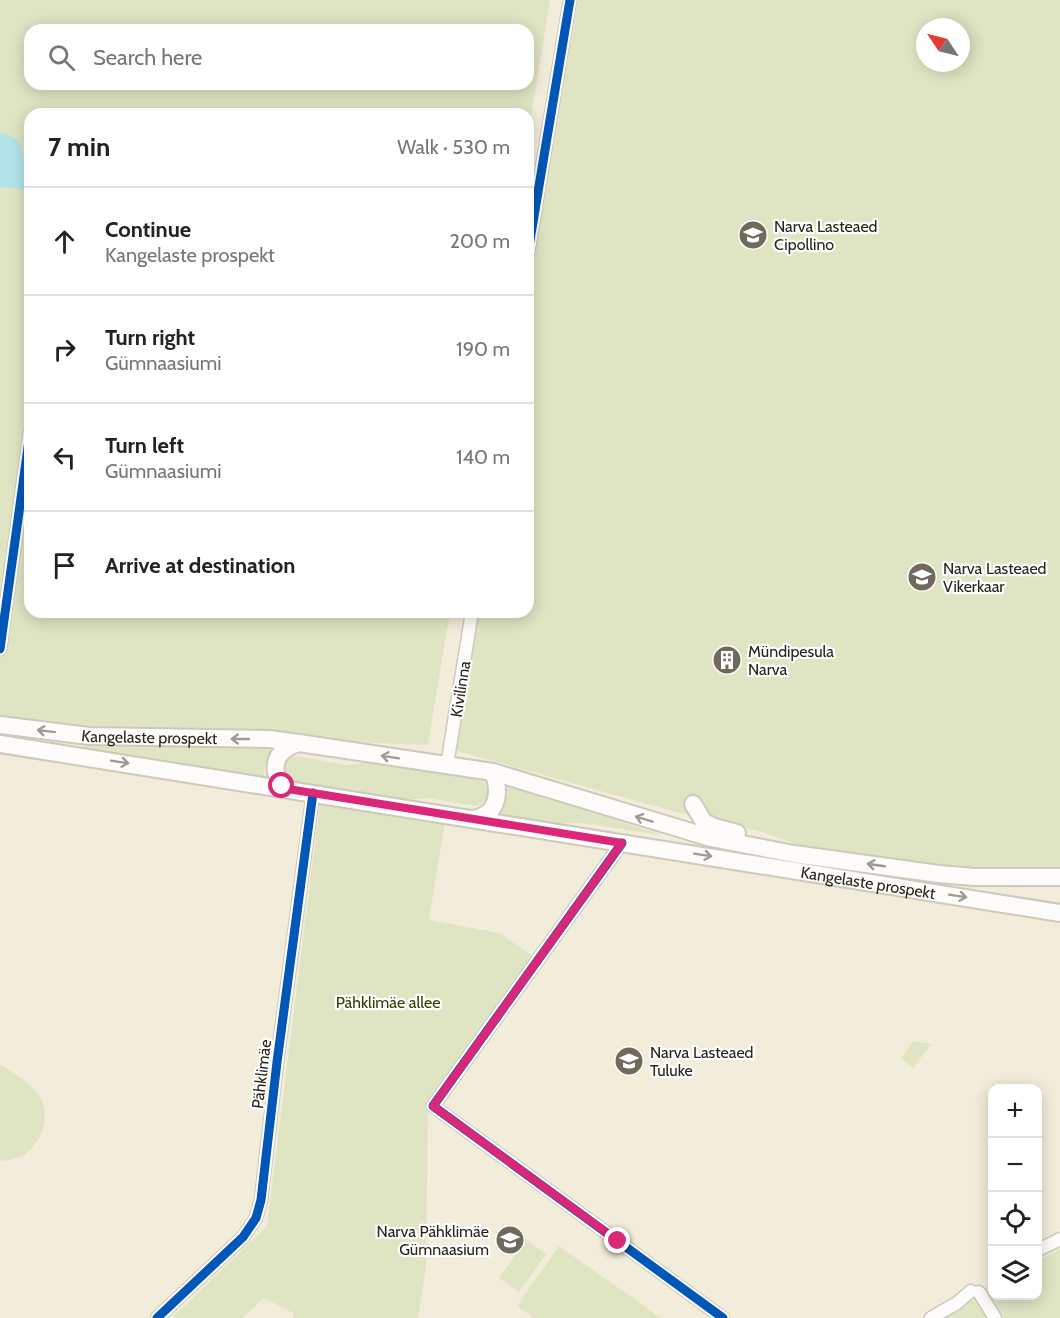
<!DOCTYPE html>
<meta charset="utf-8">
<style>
body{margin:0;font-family:Cabin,sans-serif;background:#f2f2f2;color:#222}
.controls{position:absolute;right:18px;bottom:18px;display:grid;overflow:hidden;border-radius:12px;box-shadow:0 3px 15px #0003}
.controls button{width:54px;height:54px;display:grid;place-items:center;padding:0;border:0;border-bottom:2px solid #e0e0e0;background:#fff;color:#222;font:30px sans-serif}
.compass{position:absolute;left:916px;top:18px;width:54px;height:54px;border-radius:50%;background:#fff;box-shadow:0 3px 15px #0003;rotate:305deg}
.stop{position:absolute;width:18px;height:18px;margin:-14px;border:4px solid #db2777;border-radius:50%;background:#fff}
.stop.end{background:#db2777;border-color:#fff;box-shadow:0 2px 6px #0008}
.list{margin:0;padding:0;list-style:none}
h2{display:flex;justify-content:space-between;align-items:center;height:78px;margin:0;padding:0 24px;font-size:26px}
h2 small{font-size:20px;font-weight:400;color:#767676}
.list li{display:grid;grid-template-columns:39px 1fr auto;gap:18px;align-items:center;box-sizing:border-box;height:108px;padding:0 24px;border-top:2px solid #e0e0e0}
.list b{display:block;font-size:22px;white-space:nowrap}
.list p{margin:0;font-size:20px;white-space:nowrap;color:#767676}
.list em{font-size:20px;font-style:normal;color:#767676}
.icon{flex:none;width:33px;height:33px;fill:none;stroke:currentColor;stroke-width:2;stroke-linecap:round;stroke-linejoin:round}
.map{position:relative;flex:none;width:1060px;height:1318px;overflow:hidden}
.search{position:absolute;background:#fff;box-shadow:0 3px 15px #0003;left:24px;top:24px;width:510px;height:66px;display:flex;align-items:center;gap:15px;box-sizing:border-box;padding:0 21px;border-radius:18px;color:#767676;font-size:22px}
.panel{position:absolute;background:#fff;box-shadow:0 3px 15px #0003;left:24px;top:108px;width:510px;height:510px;border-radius:18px}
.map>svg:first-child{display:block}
.green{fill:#dfe4c3;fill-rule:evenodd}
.water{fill:#b4e3ea}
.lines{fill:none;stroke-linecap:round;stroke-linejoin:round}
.minor-casing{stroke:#cec9bc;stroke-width:15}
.secondary-casing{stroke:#cec9bc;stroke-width:20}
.minor{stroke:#fdfcfa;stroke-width:12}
.secondary{stroke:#fdfcfa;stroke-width:16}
.cycleway-casing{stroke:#fff;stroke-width:13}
.cycleway{stroke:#0057b8;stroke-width:9}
.oneway{stroke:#9d9b94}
.route{stroke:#db2777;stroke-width:8}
.labels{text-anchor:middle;stroke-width:4.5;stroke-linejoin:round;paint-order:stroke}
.poi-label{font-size:16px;fill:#282418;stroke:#fff;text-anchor:start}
.street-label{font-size:16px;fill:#282418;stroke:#fff}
.park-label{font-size:16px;fill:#333e00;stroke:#fff}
</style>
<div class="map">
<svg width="1060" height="1318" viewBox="0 0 1060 1318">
<rect width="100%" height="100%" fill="#f2ecdb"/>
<!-- green -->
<g class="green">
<path d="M 0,0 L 550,0 L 528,135 L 528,114 L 30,114 L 30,612 L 450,612 L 428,745 L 46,731 L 0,723 ZM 30,30 L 528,30 L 528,84 L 30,84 Z"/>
<path d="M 578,0 L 1060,0 L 1060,878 L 987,877 L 910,862 L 798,845 L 759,831 L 712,822 L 450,749 L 472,612 L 528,612 L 528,284 ZM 925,27 L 961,27 L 961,63 L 925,63 Z"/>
<polygon points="82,746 273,747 266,760 263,778 83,749"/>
<path d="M 295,756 L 346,765 L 371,762 L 481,780 C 490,785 489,790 489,799 L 484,804 L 475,806 L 428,798 L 404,800 L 291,782 L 285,780 L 282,762 L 286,758 Z"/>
<polygon points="507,784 659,834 659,835 583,823 550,824 497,816 506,796"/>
<polygon points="320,802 445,821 429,920 499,933 534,957 428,1105 426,1268 418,1318 293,1318 293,1313 264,1298 242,1318 172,1318 267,1226"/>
<polygon points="913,1041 931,1044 913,1068 901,1059"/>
<path d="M 0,1064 C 13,1073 32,1083 40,1097 C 51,1117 42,1144 23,1155 C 16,1160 8,1160 0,1161 Z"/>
<polygon points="526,1240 546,1254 519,1292 499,1278"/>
<polygon points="559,1246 661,1318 534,1318 517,1306"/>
<polygon points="1060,1249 1060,1318 932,1318 992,1285 992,1296 1038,1296 1038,1261"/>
</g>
<!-- water -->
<polygon class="water" points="3,133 15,138 21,145 26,175 30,181 30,194 20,189 0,187 0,134"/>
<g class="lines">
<!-- minor casing -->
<g class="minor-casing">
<g id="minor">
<polyline points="528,252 570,0"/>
<polyline points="0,649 30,433"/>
<polyline points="447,765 472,612"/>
<polyline points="622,843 433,1106 723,1318"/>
<polyline points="1038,1250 1060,1239"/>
<polyline points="979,1292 995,1318"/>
<polyline points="157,1318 243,1237 256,1218 261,1200 277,1062 313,793"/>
<polyline points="931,1318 957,1303 971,1291"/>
</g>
</g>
<!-- secondary casing -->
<g class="secondary-casing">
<g id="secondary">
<path id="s1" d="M 0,725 L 89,736 L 269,739 L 299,743 L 493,772 L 711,838 L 794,854 L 939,874 L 974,877 L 1060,877"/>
<path id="s2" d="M 0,744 L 1060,913"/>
<path d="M 288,789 C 275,782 271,764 282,752 C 287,747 292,745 299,743"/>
<polyline points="693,804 704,822 714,827 737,833"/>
<path d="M 473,819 C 498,815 501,793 493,772"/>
</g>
</g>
<!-- minor -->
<use href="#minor" class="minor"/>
<!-- secondary -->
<use href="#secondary" class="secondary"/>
<!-- cycleway casing -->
<g class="cycleway-casing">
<g id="cycleway">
<polyline points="528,252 570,0"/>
<polyline points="0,649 30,433"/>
<polyline points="622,843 433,1106 723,1318"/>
<polyline points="157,1318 243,1237 256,1218 261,1200 277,1062 313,793"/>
</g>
</g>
<!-- cycleway -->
<use href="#cycleway" class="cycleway"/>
</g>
<!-- one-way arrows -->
<defs><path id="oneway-shaft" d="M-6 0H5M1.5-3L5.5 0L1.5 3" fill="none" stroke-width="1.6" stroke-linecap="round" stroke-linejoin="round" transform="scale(1.5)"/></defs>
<g class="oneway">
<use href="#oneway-shaft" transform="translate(46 731) rotate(-173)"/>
<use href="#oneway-shaft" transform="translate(240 739) rotate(-180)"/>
<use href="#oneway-shaft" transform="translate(390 757) rotate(-171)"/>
<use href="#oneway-shaft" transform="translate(120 762) rotate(9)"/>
<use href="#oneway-shaft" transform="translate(644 819) rotate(-163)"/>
<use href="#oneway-shaft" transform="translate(703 855) rotate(9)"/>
<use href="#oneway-shaft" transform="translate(876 865) rotate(-172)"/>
<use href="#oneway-shaft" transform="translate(958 896) rotate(9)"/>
</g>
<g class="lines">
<!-- route -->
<polyline class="route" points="282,786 288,789 622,843 433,1106 618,1241"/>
</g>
<!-- icons -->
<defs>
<g id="school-disc" transform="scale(1.5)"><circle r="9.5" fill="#6f6a5c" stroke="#fff"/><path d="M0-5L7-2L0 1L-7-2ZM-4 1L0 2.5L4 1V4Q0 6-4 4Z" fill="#fff"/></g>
<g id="building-disc" transform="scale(1.5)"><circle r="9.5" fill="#6f6a5c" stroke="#fff"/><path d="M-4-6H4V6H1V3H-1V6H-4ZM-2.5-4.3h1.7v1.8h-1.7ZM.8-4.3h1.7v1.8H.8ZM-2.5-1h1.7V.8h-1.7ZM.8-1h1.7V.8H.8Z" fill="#fff"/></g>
</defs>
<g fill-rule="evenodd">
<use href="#school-disc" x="753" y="235"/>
<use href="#school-disc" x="922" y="577"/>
<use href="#building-disc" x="727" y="660"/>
<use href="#school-disc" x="629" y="1061"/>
<use href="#school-disc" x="510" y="1240"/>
</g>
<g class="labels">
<!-- poi labels -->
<g class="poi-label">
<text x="774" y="232">Narva Lasteaed<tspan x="774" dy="18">Cipollino</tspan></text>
<text x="943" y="574">Narva Lasteaed<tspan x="943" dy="18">Vikerkaar</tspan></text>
<text x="748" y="657">Mündipesula<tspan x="748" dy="18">Narva</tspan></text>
<text x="650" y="1058">Narva Lasteaed<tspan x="650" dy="18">Tuluke</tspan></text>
<text x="489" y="1237" text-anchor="end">Narva Pähklimäe<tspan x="489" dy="18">Gümnaasium</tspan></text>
</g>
<!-- street labels -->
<g class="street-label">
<text transform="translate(460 689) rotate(-81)" y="6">Kivilinna</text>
<text dy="6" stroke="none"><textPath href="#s1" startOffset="150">Kangelaste prospekt</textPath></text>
<text dy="6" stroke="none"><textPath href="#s2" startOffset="879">Kangelaste prospekt</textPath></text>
<text transform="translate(261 1074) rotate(-83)" y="6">Pähklimäe</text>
</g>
<!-- park labels -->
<g class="park-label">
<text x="388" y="1008">Pähklimäe allee</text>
</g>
</g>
</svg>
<div class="controls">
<button>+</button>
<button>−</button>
<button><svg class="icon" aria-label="locate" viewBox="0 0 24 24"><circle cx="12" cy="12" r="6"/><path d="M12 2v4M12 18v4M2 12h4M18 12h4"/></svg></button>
<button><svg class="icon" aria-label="layers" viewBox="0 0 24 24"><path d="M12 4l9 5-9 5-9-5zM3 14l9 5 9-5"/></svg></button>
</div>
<svg class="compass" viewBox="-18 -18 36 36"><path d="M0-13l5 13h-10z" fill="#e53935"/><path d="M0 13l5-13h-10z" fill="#767676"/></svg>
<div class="stop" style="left:282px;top:786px"></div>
<div class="stop end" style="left:618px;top:1241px"></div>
<div class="search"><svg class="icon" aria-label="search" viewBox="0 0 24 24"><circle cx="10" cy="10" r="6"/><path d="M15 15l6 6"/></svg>Search here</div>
<section class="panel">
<h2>7 min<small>Walk · 530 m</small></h2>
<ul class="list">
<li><svg class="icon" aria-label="ahead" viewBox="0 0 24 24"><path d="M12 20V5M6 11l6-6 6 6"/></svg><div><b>Continue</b><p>Kangelaste prospekt</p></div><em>200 m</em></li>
<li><svg class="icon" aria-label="right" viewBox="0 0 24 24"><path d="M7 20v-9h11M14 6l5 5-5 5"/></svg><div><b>Turn right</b><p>Gümnaasiumi</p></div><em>190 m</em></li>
<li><svg class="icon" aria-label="left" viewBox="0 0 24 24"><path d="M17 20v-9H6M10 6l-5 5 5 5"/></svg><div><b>Turn left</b><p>Gümnaasiumi</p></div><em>140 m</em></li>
<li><svg class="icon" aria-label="arrive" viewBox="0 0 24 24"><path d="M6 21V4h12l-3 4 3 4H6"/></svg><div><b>Arrive at destination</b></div></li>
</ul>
</section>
</div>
